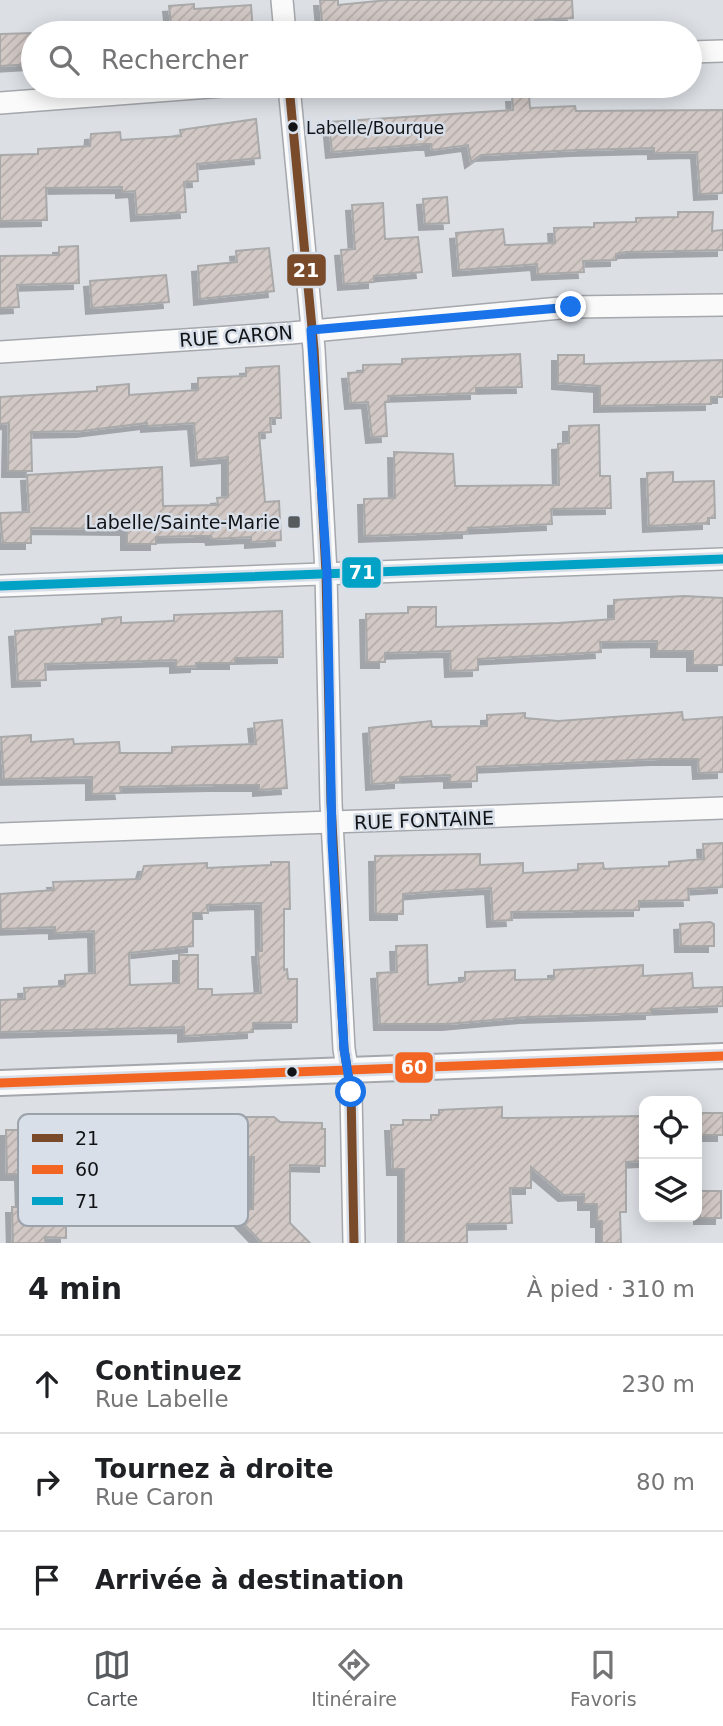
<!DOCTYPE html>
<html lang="fr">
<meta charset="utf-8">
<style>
body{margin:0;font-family:"DejaVu Sans",sans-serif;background:#f2f2f2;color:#202124}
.controls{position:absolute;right:21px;bottom:21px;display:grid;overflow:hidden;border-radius:14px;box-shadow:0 4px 18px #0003}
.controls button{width:63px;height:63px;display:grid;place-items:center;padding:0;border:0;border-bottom:2px solid #e0e0e0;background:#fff;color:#202124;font:35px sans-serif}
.stop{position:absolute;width:21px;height:21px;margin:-16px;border:5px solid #1a73e8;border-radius:50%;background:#fff}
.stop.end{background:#1a73e8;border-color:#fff;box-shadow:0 2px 7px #0008}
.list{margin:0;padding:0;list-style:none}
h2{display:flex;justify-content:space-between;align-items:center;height:91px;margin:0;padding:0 28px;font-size:30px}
h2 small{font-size:23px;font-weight:400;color:#757577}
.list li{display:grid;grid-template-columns:46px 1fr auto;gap:21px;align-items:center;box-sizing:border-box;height:98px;padding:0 28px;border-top:2px solid #e0e0e0}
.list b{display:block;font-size:26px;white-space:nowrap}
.list p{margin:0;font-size:23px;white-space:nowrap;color:#757577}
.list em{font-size:23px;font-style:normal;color:#757577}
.icon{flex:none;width:38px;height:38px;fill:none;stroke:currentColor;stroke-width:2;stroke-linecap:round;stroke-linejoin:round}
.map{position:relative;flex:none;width:723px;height:1243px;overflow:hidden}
.search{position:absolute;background:#fff;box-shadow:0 4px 18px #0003;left:21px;right:21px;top:21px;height:77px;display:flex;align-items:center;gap:18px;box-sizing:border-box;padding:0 24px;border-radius:38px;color:#757577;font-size:26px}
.sheet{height:385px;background:#fff}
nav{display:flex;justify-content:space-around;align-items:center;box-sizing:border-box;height:98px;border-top:2px solid #e0e0e0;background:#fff;font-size:19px;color:#757577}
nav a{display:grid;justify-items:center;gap:4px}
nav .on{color:#585b5e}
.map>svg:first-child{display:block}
.building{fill:url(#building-hatch);stroke:#a9a9aa;stroke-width:2;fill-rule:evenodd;filter:url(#shadow)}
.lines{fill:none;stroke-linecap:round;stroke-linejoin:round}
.minor-casing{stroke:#a4a7ab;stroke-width:24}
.tertiary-casing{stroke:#a4a7ab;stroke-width:28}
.minor{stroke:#fafafb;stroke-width:21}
.tertiary{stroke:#fafafb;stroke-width:24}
.bus-1-casing{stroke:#d8dfe9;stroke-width:14}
.bus-2-casing{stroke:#d8dfe9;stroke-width:14}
.bus-3-casing{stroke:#d8dfe9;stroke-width:14}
.bus-1{stroke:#7a4b2a;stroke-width:9}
.bus-2{stroke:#f26522;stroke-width:9}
.bus-3{stroke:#01a2c5;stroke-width:9}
.route{stroke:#1a73e8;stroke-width:9}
.bus-dot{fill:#111316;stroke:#d8dfe9;stroke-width:2.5}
.poi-dot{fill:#585b5e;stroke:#d8dfe9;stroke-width:2.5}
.labels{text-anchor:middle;stroke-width:5;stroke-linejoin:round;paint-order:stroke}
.bus-label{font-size:17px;fill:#111316;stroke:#d8dfe9;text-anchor:start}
.street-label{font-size:19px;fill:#111316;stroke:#d8dfe9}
.poi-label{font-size:19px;fill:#111316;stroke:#d8dfe9;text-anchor:end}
.key{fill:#d8dfe9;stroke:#9ca2aa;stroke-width:2}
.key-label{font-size:19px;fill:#111316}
.line-badge{stroke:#d8dfe9;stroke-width:2.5}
.badge-label{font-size:19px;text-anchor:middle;font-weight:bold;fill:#fff}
</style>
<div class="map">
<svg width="723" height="1243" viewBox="0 0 723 1243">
<defs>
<pattern id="building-hatch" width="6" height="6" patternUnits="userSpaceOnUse" patternTransform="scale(1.75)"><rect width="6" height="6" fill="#d2c9c6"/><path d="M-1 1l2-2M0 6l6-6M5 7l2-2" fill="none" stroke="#b3aca9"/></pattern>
<filter id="shadow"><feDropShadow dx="-6" dy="6" stdDeviation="0" flood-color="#0004"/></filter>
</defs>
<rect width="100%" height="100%" fill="#dce0e5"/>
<!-- building -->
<g class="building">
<polygon points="320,0 338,0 338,5 388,0 572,0 573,18 535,20 535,25 502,26 502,22 426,29 426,33 323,33"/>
<polygon points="194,4 194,9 251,5 253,33 172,33 169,6"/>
<polygon points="33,33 33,64 0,66 0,34"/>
<polygon points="512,96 529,96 530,108 575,106 576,111 723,110 723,193 700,194 697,152 654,153 654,148 577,150 481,155 471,162 468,145 432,150 431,144 422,144 332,152 329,122 513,110"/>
<polygon points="256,119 260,158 197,164 198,181 184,182 186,212 137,215 135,191 122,192 122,187 46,188 47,220 0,221 0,155 38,154 38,149 90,146 91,134 120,132 121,140 181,136 180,130"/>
<polygon points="447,197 449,223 425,224 423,199"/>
<polygon points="383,203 385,239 418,237 422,272 374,276 374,282 344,284 341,250 355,249 352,205"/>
<polygon points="678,212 713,212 712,231 723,230 723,250 626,252 616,254 616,260 583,261 584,272 538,274 537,264 459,270 456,233 503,229 505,245 555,243 554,228 594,227 594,223 636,222 636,218 678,217"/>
<polygon points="78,246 79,283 17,285 19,307 0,308 0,256 59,255 59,247"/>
<polygon points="269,248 274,291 200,299 198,266 237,262 236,251"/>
<polygon points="166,275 169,302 92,308 90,281"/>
<polygon points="520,354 522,387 476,388 476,393 388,396 389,402 385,402 387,436 372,437 368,402 351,403 348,373 363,372 363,365 402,364 402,359"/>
<polygon points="558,355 584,355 584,364 723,360 723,397 711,397 711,404 600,406 600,386 558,383"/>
<polygon points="279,366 281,418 270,418 271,432 259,433 265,502 279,501 281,540 251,542 251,537 212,539 211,536 196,536 156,537 156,544 127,544 127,529 31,528 31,543 3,543 0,513 29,512 27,475 162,467 163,506 218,505 217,498 228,497 228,457 197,460 194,423 147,426 147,423 82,431 31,432 32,471 8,471 9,423 0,424 0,397 97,391 97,387 129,384 129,395 198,390 198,378 246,376 246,368"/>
<polygon points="599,425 600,476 610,476 611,508 551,509 552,524 468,528 468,532 365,536 364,499 395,498 394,452 453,454 455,486 559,485 558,444 569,443 569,426"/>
<polygon points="673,472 673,482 714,481 715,518 708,518 708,523 649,526 647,473"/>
<polygon points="684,596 723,598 723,665 693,665 693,651 657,651 657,641 600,642 601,652 478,659 478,670 451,671 450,651 385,653 385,662 367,662 366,614 408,613 408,607 436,607 436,627 559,623 614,619 614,600"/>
<polygon points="282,611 283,657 235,658 235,663 196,663 196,666 176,667 176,660 45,664 46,680 18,681 15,631 102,624 102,619 121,617 121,623 174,621 174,615"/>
<polygon points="682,712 683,720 723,717 723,772 699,773 698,759 657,759 477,767 477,781 450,782 450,775 400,777 400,782 372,784 369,728 431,721 432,727 487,726 487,715 525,713 525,718 558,721"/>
<polygon points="282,720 287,788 259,790 259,785 215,785 120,787 121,793 92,794 92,777 4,779 1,737 31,735 31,742 73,739 74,744 119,742 120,753 172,753 172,747 256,744 254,723"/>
<polygon points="723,843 723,887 688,889 689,900 639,901 639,910 511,912 512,920 493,921 491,888 441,891 403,894 403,914 376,914 375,856 480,854 480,865 523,863 523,873 578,870 578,864 603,863 604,869 669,866 669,862 704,859 703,844"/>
<path d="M 271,862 L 289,862 L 290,909 L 284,909 L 284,970 L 287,969 L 288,979 L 297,979 L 297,1022 L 253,1023 L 253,1032 L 184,1036 L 184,1027 L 0,1032 L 0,1000 L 25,999 L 24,988 L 65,986 L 65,975 L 95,973 L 94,931 L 55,933 L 55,927 L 1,929 L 0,894 L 54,890 L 53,882 L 140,879 L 144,866 L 207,863 L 207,868 L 271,865 ZM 261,903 L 262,951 L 258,951 L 261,993 L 212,995 L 212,989 L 198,989 L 198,955 L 179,955 L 179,983 L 130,985 L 129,953 L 193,946 L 193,913 L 208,913 L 207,905 Z"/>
<polygon points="710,922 714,924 714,946 681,946 680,924"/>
<polygon points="427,945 428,985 461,982 465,980 465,972 515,970 515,980 554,979 554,970 643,965 643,976 692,973 693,988 723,987 723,1006 651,1009 651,1013 526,1017 448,1024 380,1024 377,973 397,972 396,946"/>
<polygon points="502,1107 502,1118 644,1116 644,1161 626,1162 626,1212 620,1212 621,1243 602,1243 602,1221 597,1221 597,1204 584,1204 584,1194 564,1195 531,1167 531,1188 510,1188 512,1223 467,1224 467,1243 404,1243 404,1169 393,1169 391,1125 403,1125 403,1120 431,1120 431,1115 439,1115 439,1110"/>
<rect x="697" y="1113" width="26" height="22"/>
<polygon points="227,1117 274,1117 280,1122 322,1123 322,1129 325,1129 325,1166 290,1165 290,1223 310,1243 262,1243 241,1221 240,1209 253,1209 254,1157 202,1157 199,1160 199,1171 169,1173 169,1170 116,1170 116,1175 58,1177 58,1217 66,1217 66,1238 45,1237 45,1243 13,1243 12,1207 22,1207 21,1174 7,1174 6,1130 216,1130 216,1120 227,1120"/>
<rect x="700" y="1191" width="21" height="27"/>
</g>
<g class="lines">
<!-- minor casing -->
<g class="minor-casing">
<g id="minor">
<polyline points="282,0 285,33"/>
<polyline points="690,52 723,51"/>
<polyline points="289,86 314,349 326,573 331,803 344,1049 351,1092 354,1243"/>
<polyline points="0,103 223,86"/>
<polyline points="0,352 291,333 571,307 723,305"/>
<polyline points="0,586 723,559"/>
<polyline points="0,834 723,808"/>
</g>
</g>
<!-- tertiary casing -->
<g class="tertiary-casing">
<polyline id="tertiary" points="0,1083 723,1056"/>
</g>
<!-- minor -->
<use href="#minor" class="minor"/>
<!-- tertiary -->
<use href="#tertiary" class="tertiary"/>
<!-- bus-1 casing -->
<g class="bus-1-casing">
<polyline id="bus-1" points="289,86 314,349 326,573 331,803 344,1049 351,1092 354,1243"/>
</g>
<!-- bus-2 casing -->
<g class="bus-2-casing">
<polyline id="bus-2" points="0,1083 723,1056"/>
</g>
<!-- bus-3 casing -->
<g class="bus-3-casing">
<polyline id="bus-3" points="0,586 723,559"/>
</g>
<!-- bus-1 -->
<use href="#bus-1" class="bus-1"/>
<!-- bus-2 -->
<use href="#bus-2" class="bus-2"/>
<!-- bus-3 -->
<use href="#bus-3" class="bus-3"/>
</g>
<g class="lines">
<!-- route -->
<polyline class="route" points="351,1092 344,1049 332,841 327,573 311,330 571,307"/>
</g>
<!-- markers -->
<g class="bus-dot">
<circle cx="293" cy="127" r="6"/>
<circle cx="292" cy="1072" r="6"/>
</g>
<rect class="poi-dot" x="287" y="515" width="14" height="14" rx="3.5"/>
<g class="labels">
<!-- bus labels -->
<g class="bus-label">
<text x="306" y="134">Labelle/Bourque</text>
</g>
<!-- street labels -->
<g class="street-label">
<text transform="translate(236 336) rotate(-4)" y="7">RUE CARON</text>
<text transform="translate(424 820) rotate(-2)" y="7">RUE FONTAINE</text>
</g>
<!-- poi labels -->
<g class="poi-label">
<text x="280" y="529">Labelle/Sainte-Marie</text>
</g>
</g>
<!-- legend -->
<rect x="18" y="1114" width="230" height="112" rx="10" class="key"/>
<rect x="32" y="1134" width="31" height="8" fill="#7a4b2a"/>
<rect x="32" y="1165" width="31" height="9" fill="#f26522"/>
<rect x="32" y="1197" width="31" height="8" fill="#01a2c5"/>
<g class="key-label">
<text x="75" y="1145">21</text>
<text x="75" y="1176">60</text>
<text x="75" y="1208">71</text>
</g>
<g class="line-badge">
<rect x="286" y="253" width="41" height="34" rx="7" fill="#7a4b2a"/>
<rect x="341" y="556" width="41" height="33" rx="7" fill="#01a2c5"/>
<rect x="394" y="1051" width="40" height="33" rx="7" fill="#f26522"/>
</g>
<g class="badge-label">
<text x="306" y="277">21</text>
<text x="362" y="579">71</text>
<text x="414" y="1074">60</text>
</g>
</svg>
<div class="controls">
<button><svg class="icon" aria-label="locate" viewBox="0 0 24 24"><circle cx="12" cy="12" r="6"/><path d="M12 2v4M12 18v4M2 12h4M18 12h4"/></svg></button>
<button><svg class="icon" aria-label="layers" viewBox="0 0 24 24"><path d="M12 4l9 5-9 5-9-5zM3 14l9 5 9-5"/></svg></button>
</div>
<div class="stop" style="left:351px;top:1092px"></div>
<div class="stop end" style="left:571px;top:307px"></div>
<div class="search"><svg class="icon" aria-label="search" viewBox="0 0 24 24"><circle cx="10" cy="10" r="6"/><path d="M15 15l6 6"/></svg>Rechercher</div>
</div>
<section class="sheet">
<h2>4 min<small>À pied · 310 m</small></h2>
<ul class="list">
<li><svg class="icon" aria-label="ahead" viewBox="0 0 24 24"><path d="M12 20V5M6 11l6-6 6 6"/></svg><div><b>Continuez</b><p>Rue Labelle</p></div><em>230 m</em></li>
<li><svg class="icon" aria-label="right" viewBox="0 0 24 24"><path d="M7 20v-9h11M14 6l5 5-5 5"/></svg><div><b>Tournez à droite</b><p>Rue Caron</p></div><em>80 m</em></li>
<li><svg class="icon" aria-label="arrive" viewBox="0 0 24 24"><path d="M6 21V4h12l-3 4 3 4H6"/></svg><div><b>Arrivée à destination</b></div></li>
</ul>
</section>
<nav>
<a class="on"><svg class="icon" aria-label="map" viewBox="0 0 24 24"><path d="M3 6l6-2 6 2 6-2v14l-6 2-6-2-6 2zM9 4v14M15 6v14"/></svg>Carte</a>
<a><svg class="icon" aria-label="directions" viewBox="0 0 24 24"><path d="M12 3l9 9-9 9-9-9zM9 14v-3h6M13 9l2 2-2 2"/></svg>Itinéraire</a>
<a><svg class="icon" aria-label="saved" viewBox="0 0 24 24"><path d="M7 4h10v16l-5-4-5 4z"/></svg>Favoris</a>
</nav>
